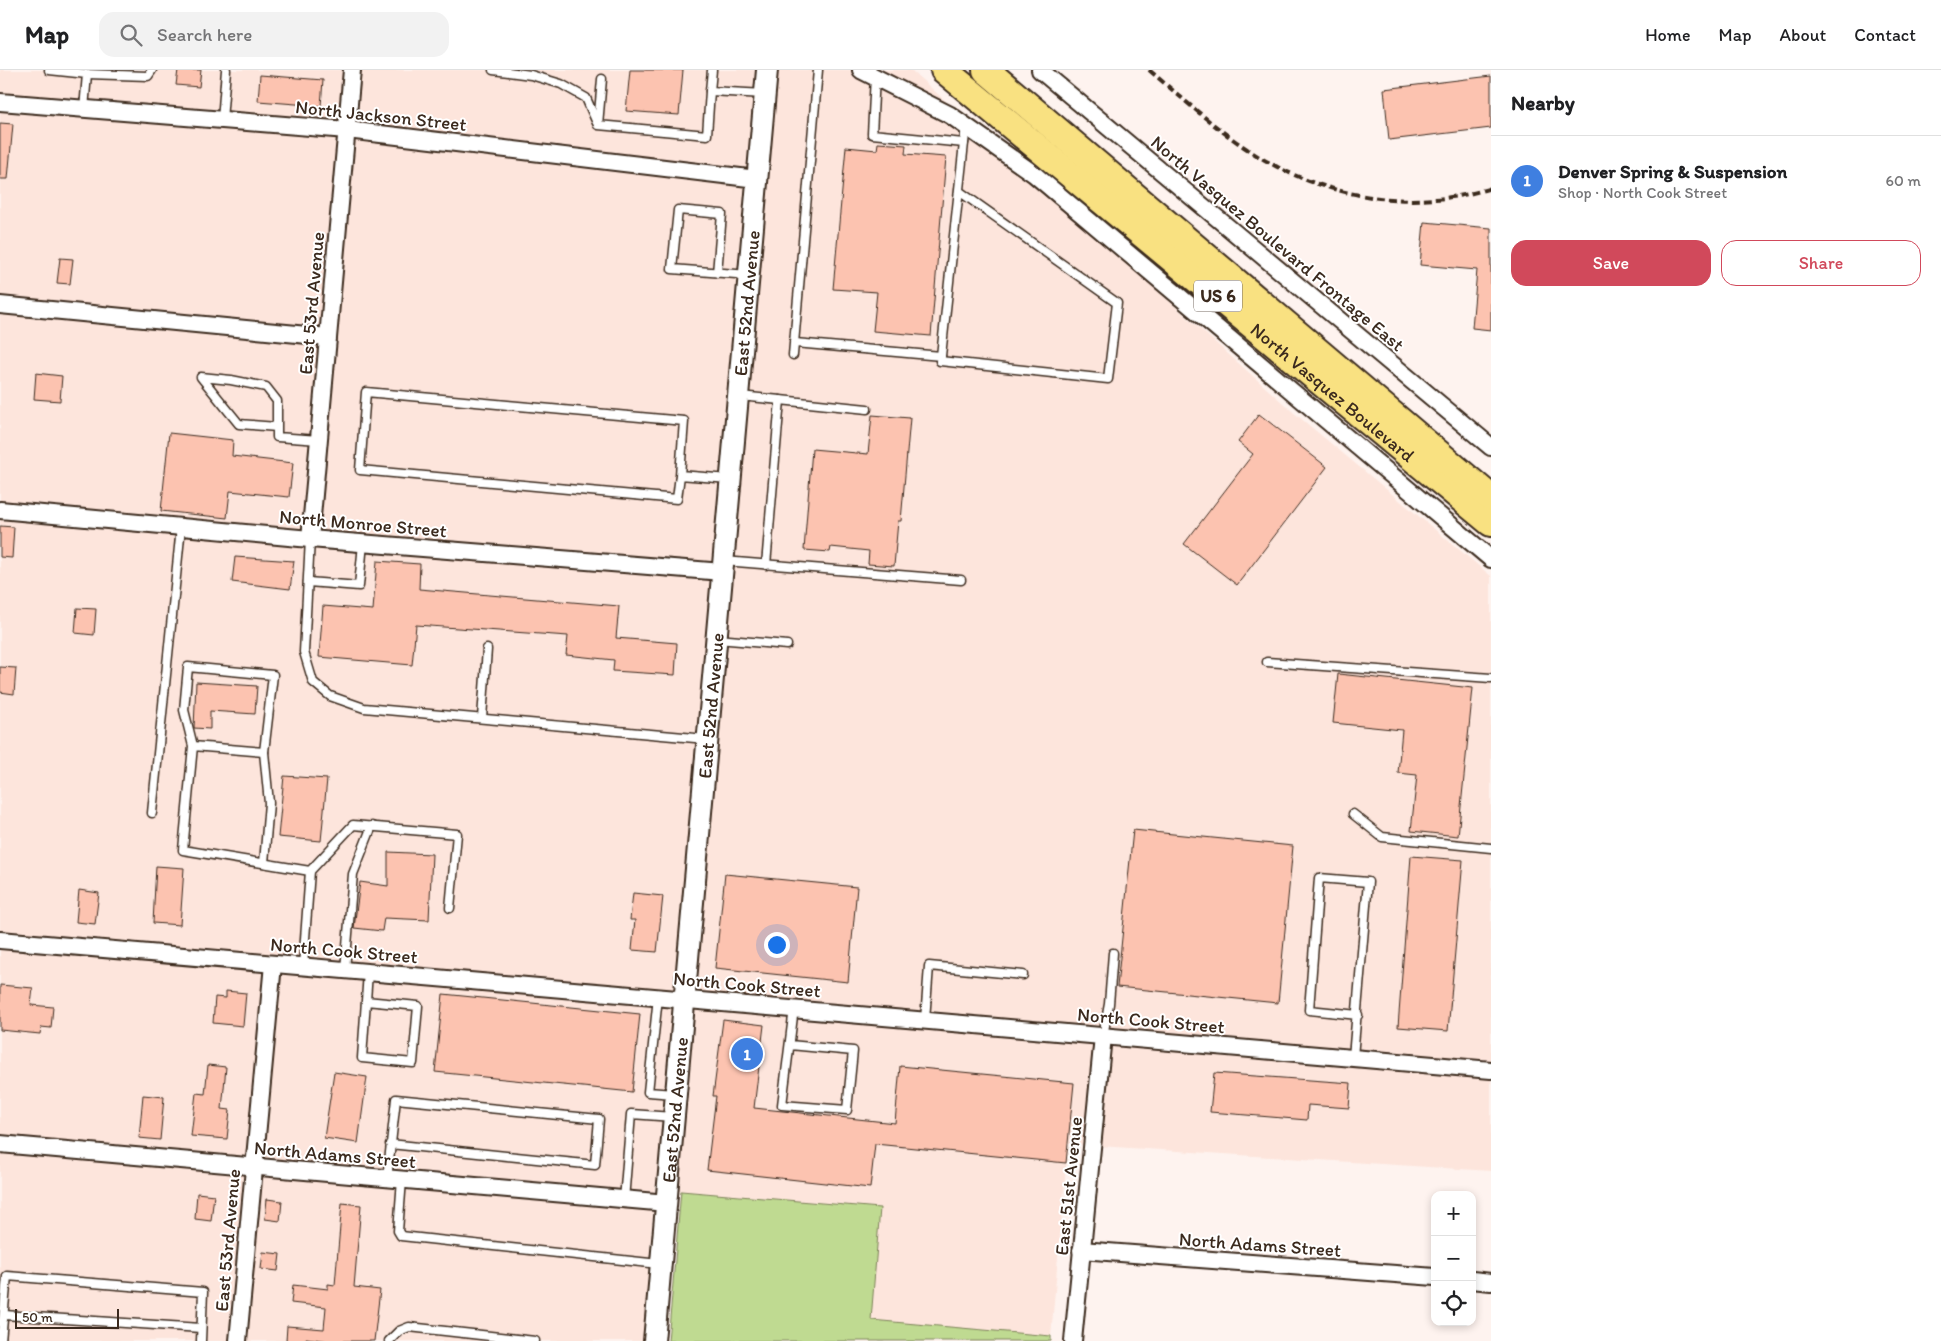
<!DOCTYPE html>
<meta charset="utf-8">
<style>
body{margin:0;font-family:Itim,sans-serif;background:#f2f2f2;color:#202124}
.controls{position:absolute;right:15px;bottom:15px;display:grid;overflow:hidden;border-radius:10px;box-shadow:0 2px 8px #0003}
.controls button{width:45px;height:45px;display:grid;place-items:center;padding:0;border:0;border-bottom:1px solid #e0e0e0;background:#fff;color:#202124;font:25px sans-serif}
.scale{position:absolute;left:15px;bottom:12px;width:104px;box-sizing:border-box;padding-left:5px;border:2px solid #3b2a1e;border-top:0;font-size:14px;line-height:18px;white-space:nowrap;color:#3b2a1e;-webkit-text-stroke:4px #fff;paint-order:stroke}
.you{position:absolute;left:776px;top:874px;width:18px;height:18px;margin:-12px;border:4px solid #fff;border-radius:50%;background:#1a73e8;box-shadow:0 0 0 8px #1a73e833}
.badge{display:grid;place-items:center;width:32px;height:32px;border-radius:50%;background:#d1495b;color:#fff;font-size:16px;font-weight:700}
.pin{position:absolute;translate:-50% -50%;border:2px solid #fff;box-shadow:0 1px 5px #0006}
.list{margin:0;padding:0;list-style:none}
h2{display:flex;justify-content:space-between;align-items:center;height:65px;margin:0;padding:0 20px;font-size:21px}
h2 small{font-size:16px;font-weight:400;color:#757577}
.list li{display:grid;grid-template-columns:32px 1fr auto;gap:15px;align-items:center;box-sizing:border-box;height:90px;padding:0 20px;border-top:1px solid #e0e0e0}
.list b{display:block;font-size:19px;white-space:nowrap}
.list p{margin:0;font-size:16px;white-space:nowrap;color:#757577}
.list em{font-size:16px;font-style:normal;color:#757577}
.actions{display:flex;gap:10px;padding:15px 20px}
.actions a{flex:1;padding:11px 0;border:1px solid #d1495b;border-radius:15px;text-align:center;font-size:18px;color:#d1495b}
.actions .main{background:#d1495b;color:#fff}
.icon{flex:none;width:28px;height:28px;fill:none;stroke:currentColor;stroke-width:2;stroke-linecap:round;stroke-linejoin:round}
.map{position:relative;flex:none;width:1491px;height:1271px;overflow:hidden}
header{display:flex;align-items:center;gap:30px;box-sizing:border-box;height:70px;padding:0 25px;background:#fff;border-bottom:1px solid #e0e0e0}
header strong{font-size:24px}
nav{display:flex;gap:28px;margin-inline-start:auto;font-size:18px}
.search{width:350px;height:45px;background:#f2f2f2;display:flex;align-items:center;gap:12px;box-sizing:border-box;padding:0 18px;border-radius:15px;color:#757577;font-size:19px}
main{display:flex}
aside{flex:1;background:#fff}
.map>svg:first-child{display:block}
.built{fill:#fde5dc}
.green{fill:#bfda91;stroke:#7d8258}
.building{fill:#fcc3b0;stroke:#3b2a1e}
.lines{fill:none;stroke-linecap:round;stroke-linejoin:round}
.service-casing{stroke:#3b2a1e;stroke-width:11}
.minor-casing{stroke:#3b2a1e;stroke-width:20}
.tertiary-casing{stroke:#3b2a1e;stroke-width:24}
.trunk-casing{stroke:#3b2a1e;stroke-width:30}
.service{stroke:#fff;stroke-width:8}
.minor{stroke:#fff;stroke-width:16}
.tertiary{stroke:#fff;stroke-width:20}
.trunk{stroke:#f9e181;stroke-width:26}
.rail{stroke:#3b2a1e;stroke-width:4;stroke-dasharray:8 4;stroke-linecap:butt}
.labels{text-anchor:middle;stroke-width:4;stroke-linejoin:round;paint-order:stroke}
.shield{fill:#fff;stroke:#766a62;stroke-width:1}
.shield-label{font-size:18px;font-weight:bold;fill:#3b2a1e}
.street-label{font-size:19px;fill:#3b2a1e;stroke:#fff}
</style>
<header>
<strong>Map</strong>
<div class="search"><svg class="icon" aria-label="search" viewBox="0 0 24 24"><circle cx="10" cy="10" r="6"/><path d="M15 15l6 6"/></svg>Search here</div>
<nav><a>Home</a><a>Map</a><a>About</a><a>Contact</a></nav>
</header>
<main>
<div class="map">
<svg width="1491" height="1271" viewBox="0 0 1491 1271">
<rect width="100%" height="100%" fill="#fef3ef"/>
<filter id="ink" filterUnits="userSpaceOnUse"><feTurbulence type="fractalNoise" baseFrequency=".02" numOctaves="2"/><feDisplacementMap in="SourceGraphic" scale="10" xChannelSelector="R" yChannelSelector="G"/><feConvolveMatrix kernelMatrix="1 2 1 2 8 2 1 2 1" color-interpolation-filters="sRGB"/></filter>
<g filter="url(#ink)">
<!-- built -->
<polygon class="built" points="0,0 911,0 1293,342 1491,506 1491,1101 1068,1074 1051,1266 871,1250 880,1138 681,1121 655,1116 643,1271 0,1271"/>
<!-- green -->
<polygon class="green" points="681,1121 880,1138 871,1250 1051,1266 1051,1271 668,1271"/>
<!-- building -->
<g class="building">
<polygon points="178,0 201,0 199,17 176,15"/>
<polygon points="630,0 683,0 679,45 626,41"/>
<polygon points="260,5 323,10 321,36 258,31"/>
<polygon points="1491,6 1491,58 1389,70 1384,19"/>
<polygon points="0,53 13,54 8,109 0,109"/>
<polygon points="878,73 906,75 905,84 946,87 931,266 873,261 877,222 833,219 846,77 877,80"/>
<polygon points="1424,152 1491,158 1491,260 1472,258 1477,200 1420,195"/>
<polygon points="60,188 73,189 70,214 57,213"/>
<polygon points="36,303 62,306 60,331 34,329"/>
<polygon points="1259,344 1327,397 1237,515 1184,474 1253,384 1238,372"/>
<polygon points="872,345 910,348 901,451 898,451 894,496 868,494 869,481 831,477 830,482 804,480 812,379 868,384"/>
<polygon points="169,363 233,370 232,386 293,393 289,427 230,421 227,448 161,441"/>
<polygon points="0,456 14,457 12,488 0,487"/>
<polygon points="235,487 294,491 290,519 232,512"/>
<polygon points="377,491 420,494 419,519 619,536 616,568 677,573 675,605 613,601 614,590 566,585 568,566 416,555 412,595 319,587 323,536 373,540"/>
<polygon points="77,538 96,539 94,565 75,563"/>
<polygon points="0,597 16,598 14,624 0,622"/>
<polygon points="1338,604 1473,618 1458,766 1411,761 1417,705 1398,703 1402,660 1333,653"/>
<polygon points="196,612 257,616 255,644 210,641 210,659 194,658"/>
<polygon points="284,706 327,709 321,771 278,767"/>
<polygon points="1133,760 1293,776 1278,933 1117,917"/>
<polygon points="388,782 432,784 429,850 384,848 382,861 354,858 360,812 388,816"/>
<polygon points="1411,786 1463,790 1448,961 1398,957"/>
<polygon points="156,796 184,798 180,855 153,853"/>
<polygon points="725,804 857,817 848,912 715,898"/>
<polygon points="79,820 99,823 95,854 76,852"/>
<polygon points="633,823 663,826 657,882 632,880 635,850 630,850"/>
<polygon points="0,915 33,918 31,935 53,937 51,958 41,957 40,964 0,960"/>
<polygon points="226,921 246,923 243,956 213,953 215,927 226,928"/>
<polygon points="443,924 640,944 632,1022 435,1002"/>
<polygon points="723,950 764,955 754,1038 895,1053 900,996 1074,1013 1066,1093 875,1074 870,1118 707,1100 716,1026 713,1026"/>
<polygon points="208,995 226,997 222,1039 230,1040 227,1069 191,1066 196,1023 205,1024"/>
<polygon points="334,1002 367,1007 358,1073 324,1068"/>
<polygon points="1214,1003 1351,1013 1349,1038 1308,1035 1307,1050 1210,1042"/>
<polygon points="143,1025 164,1027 160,1070 139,1068"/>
<polygon points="197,1123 214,1125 211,1151 195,1149"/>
<polygon points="267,1129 282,1131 280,1151 265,1149"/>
<polygon points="342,1133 361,1135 354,1217 380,1220 374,1271 330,1271 306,1268 306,1271 286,1271 287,1256 324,1259 326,1237 291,1233 293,1215 328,1219 328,1214 335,1215"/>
<polygon points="263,1182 280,1184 278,1201 261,1199"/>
</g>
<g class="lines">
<!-- service casing -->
<g class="service-casing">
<g id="service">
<polyline points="49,0 87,4 84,39"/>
<polyline points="493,0 531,5 561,14 586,28 597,53"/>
<polyline points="712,0 710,21 765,24"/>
<polyline points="87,4 148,6 152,0"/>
<polyline points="875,6 872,64 964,73"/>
<polyline points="602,9 598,55 707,65 710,21"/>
<polyline points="222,50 226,0"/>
<polyline points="959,121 1117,233 1108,309 940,291 941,286 964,73 966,56"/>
<polyline points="717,203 722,144 678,140 672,199 749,205"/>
<polyline points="795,273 941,286"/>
<polyline points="793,285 818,0"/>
<polyline points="740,326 780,330"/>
<polyline points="277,357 239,354 201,307 231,310 266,317 277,331 277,367 319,370"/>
<polyline points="680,405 684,351 366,322 360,400 677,429 680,405 729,409"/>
<polyline points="310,469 304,582 313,612 330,626 364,638 706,669"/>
<polyline points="724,491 961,510"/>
<polyline points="766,495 780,330 867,339"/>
<polyline points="308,512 359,516 363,473"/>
<polyline points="717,569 787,575"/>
<polyline points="1267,592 1491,608"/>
<polyline points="482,648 487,579"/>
<polyline points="193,676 264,682 273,605 188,597 184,640 193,676 183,780 310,801"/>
<polyline points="264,682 269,733 264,793"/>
<polyline points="152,743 181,457"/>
<polyline points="1353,744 1382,767 1491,778"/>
<polyline points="303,896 310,801 353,755 457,764 450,838"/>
<polyline points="345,900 353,804 372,756"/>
<polyline points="658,927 648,1022 674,1024"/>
<polyline points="366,931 418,936 413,993 362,988 368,902"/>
<polyline points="925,950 929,896 1023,905"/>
<polyline points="1103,966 1109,934 1113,883"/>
<polyline points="790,975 853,981 847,1040 782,1035 794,938"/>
<polyline points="1353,987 1368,812 1319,808 1309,940 1358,945"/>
<polyline points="387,1109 396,1029 599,1049 595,1095 390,1074"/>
<polyline points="402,1110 398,1161 401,1166 659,1194"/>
<polyline points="624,1130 631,1044 673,1047"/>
<polyline points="4,1245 201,1258"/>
<polyline points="1,1271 7,1206 203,1222 201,1271"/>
<polyline points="389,1271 399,1261 409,1257 535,1271"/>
</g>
</g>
<!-- minor casing -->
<g class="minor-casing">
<g id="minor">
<polyline points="861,0 950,45 1034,104 1491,489"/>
<polyline points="1040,0 1491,377"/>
<polyline points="0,32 347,60 757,109"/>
<polyline points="0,235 328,267"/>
<polyline points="0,440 310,469 723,502"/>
<polyline points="310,469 352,0"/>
<polyline points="0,870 1491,1000"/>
<polyline points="0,1074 667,1133"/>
<polyline points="1081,1180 1435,1207"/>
<polyline points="1472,1210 1491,1212"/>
<polyline points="238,1271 273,894"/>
<polyline points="1073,1271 1103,966"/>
</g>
</g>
<!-- tertiary casing -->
<g class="tertiary-casing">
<g id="tertiary">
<path id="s1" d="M 654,1271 L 767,0"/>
</g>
</g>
<!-- trunk casing -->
<g class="trunk-casing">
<g id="trunk">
<path id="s2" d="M 944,0 L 1491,453"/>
<polyline points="986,0 1491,428"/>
</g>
</g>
<!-- service -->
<use href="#service" class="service"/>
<!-- minor -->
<use href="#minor" class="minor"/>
<!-- tertiary -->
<use href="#tertiary" class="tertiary"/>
<!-- trunk -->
<use href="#trunk" class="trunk"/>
<!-- rail -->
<path class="rail" d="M 1149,0 C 1180,26 1210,54 1244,77 C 1315,126 1408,144 1491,118"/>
</g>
</g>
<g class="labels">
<!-- shield labels -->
<rect class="shield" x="1194" y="210.5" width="48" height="31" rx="4"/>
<g class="shield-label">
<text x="1218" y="232">US 6</text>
</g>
<!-- street labels -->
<g class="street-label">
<text transform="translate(381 45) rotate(6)" y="7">North Jackson Street</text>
<text transform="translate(1278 173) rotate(40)" y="7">North Vasquez Boulevard Frontage East</text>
<text dy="7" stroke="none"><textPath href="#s1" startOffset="1042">East 52nd Avenue</textPath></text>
<text transform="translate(311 233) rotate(-85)" y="7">East 53rd Avenue</text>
<text dy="7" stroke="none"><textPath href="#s2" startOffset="505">North Vasquez Boulevard</textPath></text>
<text transform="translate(363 453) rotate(5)" y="7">North Monroe Street</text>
<text dy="7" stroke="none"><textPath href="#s1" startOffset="638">East 52nd Avenue</textPath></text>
<text transform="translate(344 880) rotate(5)" y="7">North Cook Street</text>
<text transform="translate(747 914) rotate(5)" y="7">North Cook Street</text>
<text transform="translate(1151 950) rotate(5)" y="7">North Cook Street</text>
<text dy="7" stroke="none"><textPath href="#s1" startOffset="232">East 52nd Avenue</textPath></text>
<text transform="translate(335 1084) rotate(5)" y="7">North Adams Street</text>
<text transform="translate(1068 1116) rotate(-84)" y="7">East 51st Avenue</text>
<text transform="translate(227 1170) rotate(-85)" y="7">East 53rd Avenue</text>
<text transform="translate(1260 1174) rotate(4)" y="7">North Adams Street</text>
</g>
</g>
</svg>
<div class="controls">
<button>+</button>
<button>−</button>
<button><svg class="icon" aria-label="locate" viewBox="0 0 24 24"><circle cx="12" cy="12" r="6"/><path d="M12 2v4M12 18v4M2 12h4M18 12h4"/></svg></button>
</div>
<div class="scale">50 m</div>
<div class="you"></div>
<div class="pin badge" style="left:747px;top:984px;background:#3f7fe0">1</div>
</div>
<aside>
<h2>Nearby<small></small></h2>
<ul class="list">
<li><span class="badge" style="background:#3f7fe0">1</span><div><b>Denver Spring &amp; Suspension</b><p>Shop · North Cook Street</p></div><em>60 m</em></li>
</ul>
<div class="actions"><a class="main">Save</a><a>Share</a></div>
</aside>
</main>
